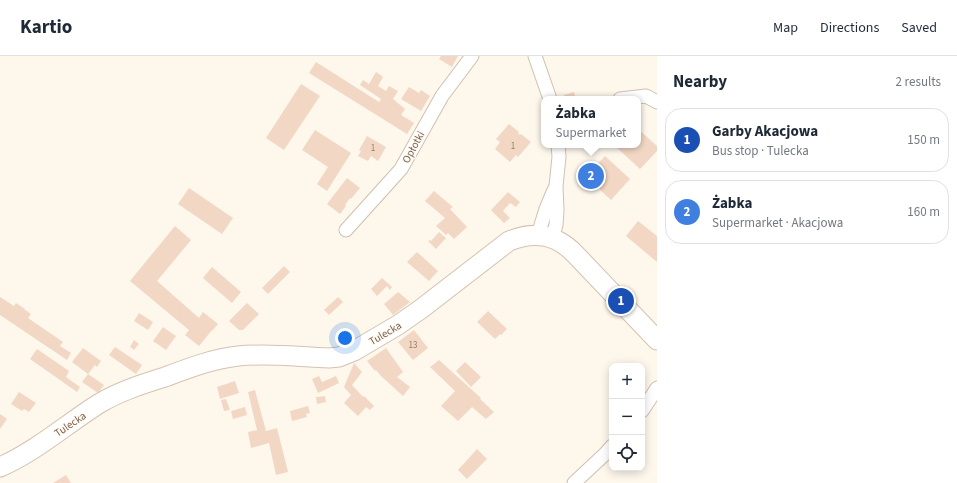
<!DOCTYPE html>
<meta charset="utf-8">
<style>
body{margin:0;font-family:"Source Sans 3",sans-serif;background:#f2f2f3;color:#1f2937}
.controls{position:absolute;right:12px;bottom:12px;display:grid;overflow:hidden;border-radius:8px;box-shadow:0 2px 10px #0003}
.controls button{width:36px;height:36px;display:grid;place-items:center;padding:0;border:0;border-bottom:1px solid #e0e1e3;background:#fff;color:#1f2937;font:20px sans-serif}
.you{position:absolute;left:345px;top:282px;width:14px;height:14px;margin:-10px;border:3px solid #fff;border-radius:50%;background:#1a73e8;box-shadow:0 0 0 6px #1a73e833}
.badge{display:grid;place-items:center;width:26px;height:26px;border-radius:50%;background:#1a73e8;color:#fff;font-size:13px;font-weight:700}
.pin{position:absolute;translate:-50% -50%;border:2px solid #fff;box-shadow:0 1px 4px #0006}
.popup{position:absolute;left:541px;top:40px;width:100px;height:52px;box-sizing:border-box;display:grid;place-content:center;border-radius:8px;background:#fff;filter:drop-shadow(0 1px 3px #0005);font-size:13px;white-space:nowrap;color:#747a83}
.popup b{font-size:15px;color:#1f2937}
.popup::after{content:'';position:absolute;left:50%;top:100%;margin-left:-8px;border:8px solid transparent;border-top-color:#fff}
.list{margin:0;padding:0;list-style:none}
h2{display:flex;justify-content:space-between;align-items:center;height:52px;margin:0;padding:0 16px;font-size:17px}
h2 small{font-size:13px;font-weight:400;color:#747a83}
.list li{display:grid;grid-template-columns:26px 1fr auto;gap:12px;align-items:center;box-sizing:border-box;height:64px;margin:0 8px 8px;padding:0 8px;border:1px solid #e0e1e3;border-radius:16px}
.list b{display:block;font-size:15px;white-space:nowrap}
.list p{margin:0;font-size:13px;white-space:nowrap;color:#747a83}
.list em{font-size:13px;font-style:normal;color:#747a83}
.icon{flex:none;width:22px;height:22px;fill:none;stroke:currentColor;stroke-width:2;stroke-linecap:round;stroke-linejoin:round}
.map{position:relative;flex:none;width:657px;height:427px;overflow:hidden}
header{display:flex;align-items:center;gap:24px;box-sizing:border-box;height:56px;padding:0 20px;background:#fff;border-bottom:1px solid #e0e1e3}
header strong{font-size:19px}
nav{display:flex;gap:22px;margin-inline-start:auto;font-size:14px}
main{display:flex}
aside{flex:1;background:#fff}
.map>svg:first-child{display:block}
.building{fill:#f2d8c4}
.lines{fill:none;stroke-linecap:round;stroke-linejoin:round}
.street-casing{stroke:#d0c0b0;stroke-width:15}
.secondary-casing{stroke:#d5c2b0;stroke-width:21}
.street{stroke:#fff;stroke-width:13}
.secondary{stroke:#fff;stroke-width:19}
.labels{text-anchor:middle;stroke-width:3;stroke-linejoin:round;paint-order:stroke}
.number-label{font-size:9px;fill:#977d6c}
.street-label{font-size:11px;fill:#795f4e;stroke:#fffbf3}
</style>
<header>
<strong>Kartio</strong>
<nav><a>Map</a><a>Directions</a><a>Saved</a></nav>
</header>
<main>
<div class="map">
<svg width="657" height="427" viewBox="0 0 657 427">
<rect width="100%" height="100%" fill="#fdf7ec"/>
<!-- building -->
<g class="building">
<polygon points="441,0 458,0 452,11 439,3"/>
<polygon points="316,6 379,46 381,43 360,29 363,24 369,28 376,16 383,21 378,30 386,35 389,30 398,35 393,43 405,53 401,59 414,67 407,78 309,17"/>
<polygon points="301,28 320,40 284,94 266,82"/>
<polygon points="409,31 419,37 421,34 430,40 421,55 401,43"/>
<polygon points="574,36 576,43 565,43 564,39"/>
<polygon points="509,68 519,76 518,77 520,79 521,78 531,86 518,101 516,99 510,106 495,93 500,86 496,83"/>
<polygon points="638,73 657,90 657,95 640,113 615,90 615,89 638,89"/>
<polygon points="315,74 351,97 327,135 317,128 328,111 302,94"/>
<polygon points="367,80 386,91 378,105 371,100 368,105 358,100 361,95 359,94"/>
<polygon points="605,100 630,123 611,144 586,121"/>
<polygon points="347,122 360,132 351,143 350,142 345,149 346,150 340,158 327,148"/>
<polygon points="189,132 233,162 222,178 178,148"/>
<polygon points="434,135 453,151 450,153 467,171 454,183 448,177 446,179 436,170 445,162 425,145"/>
<polygon points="508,136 520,146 516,151 510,147 503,155 510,162 504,167 491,154"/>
<polygon points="638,165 657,180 657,206 626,180"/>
<polygon points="175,170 191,184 157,225 199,262 203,256 218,268 212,275 212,274 199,290 185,279 189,274 130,225"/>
<polygon points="439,176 446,182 436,193 428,185 430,184 431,185"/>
<polygon points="417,196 438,215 429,225 407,206"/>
<polygon points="284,210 290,216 268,238 262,232"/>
<polygon points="212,211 241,236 232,247 203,222"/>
<polygon points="382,222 392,231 390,234 387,230 377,240 371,233"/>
<polygon points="398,236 410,246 393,259 384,248"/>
<polygon points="0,241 14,250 16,247 25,253 24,253 31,258 28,262 63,286 60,290 71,297 67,304 0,259"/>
<polygon points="338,241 343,246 329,259 324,254"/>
<polygon points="247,247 259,258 243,274 239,274 229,265"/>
<polygon points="488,255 507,273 501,279 500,278 495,283 477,266"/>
<polygon points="139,257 153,266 148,274 134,265"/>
<polygon points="163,271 176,280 166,294 153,285"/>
<polygon points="414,274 428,292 413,304 398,286"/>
<polygon points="134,284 139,288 134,294 130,291"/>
<polygon points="115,291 142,309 136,318 109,299"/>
<polygon points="83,292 101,305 97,311 95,309 88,318 72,306"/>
<polygon points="386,292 403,316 397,321 410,331 403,340 381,320 376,314 375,315 367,305"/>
<polygon points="37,293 69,315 66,321 80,331 77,336 30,303"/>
<polygon points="439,304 481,342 480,343 494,356 486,363 472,351 458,365 441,350 455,335 430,311"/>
<polygon points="465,306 481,321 471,331 456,315"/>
<polygon points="354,307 362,316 352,329 363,341 364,340 374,350 370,354 366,351 358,360 344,347 351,339 344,331"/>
<polygon points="88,318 104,329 98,337 82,326"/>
<polygon points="319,320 322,326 336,320 339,327 318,337 312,323"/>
<polygon points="235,325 239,337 220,343 217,331"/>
<polygon points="255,334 266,375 277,372 288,416 276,419 269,387 251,392 248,376 257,374 248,336"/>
<polygon points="19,336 36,347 29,356 24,353 22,355 11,348"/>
<polygon points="325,340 326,346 317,348 316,341"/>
<polygon points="226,343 230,354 224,355 221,344"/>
<polygon points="308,350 310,357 306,358 307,361 292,365 290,355"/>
<polygon points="245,351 247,359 233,363 231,355"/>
<polygon points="0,358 7,363 0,373"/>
<polygon points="477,393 487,403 467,423 458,414"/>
<polygon points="66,419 71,427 53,427"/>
</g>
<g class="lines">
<!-- street casing -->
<g class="street-casing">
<g id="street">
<polyline points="535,0 550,43"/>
<polyline points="620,43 646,40 657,46"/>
<polyline points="346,174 401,113 442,40 472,0"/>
<polyline points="538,179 546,153 554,134"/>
<polyline points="552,182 556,169 557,154 556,130 559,101 558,89"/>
<polyline points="642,355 657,332"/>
<polyline points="574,427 605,398 612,390"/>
</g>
</g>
<!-- secondary casing -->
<g class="secondary-casing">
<path id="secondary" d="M 0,411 C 35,396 68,367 100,347 C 120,335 143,328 165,321 C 189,312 212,303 238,300 C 268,297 299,301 329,302 L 339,301 L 354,295 L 398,269 L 421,253 L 509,185 C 534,175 556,178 575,198 L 657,284"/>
</g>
<!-- street -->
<use href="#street" class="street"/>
<!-- secondary -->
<use href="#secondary" class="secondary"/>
</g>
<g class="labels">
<!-- number labels -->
<g class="number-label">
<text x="513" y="93">1</text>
<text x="373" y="95">1</text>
<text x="413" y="292">13</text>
</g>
<!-- street labels -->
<g class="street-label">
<text transform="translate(413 91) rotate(-61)" y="4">Opłotki</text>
<text transform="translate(385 277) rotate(-31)" y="4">Tulecka</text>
<text transform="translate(70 368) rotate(-34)" y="4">Tulecka</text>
</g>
</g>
</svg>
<div class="controls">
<button>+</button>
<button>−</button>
<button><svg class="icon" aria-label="locate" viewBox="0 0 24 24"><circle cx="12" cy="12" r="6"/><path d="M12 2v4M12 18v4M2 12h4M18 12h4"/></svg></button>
</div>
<div class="you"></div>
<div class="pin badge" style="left:621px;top:245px;background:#1a4fb4">1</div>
<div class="pin badge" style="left:591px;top:120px;background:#3f7fe0">2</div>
<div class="popup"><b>Żabka</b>Supermarket</div>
</div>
<aside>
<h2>Nearby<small>2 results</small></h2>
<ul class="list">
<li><span class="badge" style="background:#1a4fb4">1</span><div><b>Garby Akacjowa</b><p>Bus stop · Tulecka</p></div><em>150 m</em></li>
<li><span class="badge" style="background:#3f7fe0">2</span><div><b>Żabka</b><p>Supermarket · Akacjowa</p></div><em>160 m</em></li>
</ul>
</aside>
</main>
